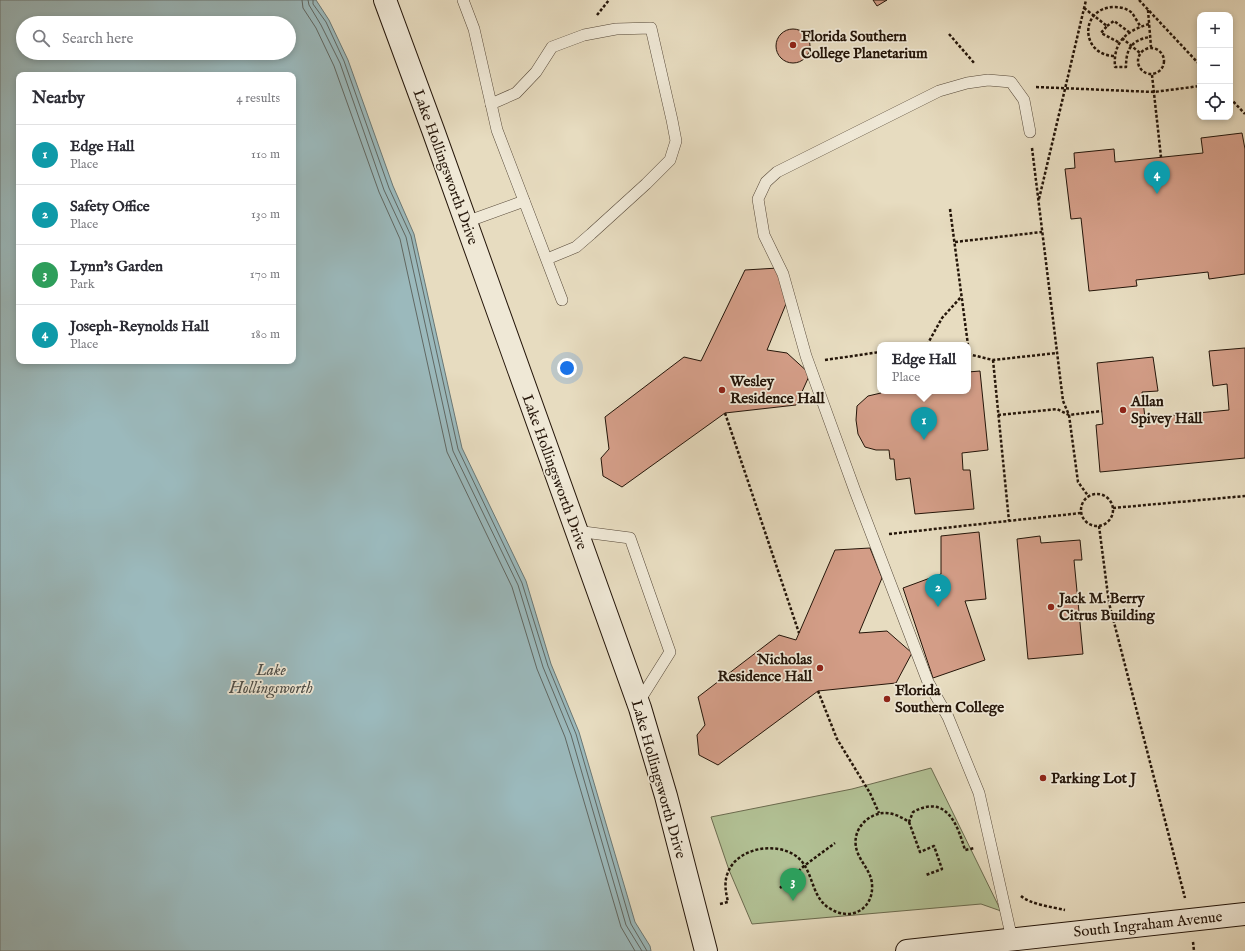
<!DOCTYPE html>
<meta charset="utf-8">
<style>
body{margin:0;font-family:"IM FELL English",serif;background:#f7f7f7;color:#2b2b33}
.controls{position:absolute;right:12px;top:12px;display:grid;overflow:hidden;border-radius:8px;box-shadow:0 2px 6px #0003}
.controls button{width:36px;height:36px;display:grid;place-items:center;padding:0;border:0;border-bottom:1px solid #e1e1e2;background:#fff;color:#2b2b33;font:20px sans-serif}
.you{position:absolute;left:567px;top:368px;width:14px;height:14px;margin:-10px;border:3px solid #fff;border-radius:50%;background:#1a73e8;box-shadow:0 0 0 6px #1a73e833}
.badge{display:grid;place-items:center;width:26px;height:26px;border-radius:50%;background:#0b8043;color:#fff;font-size:13px;font-weight:700}
.pin{position:absolute;translate:-50% -33px;filter:drop-shadow(0 1px 2px #0008)}
.pin::after{content:'';position:absolute;top:21px;width:14px;height:12px;background:inherit;clip-path:polygon(0 0,100% 0,50% 100%)}
.popup{position:absolute;left:877px;top:342px;width:94px;height:52px;box-sizing:border-box;display:grid;place-content:center;border-radius:8px;background:#fff;filter:drop-shadow(0 1px 3px #0005);font-size:13px;white-space:nowrap;color:#7c7c81}
.popup b{font-size:15px;color:#2b2b33}
.popup::after{content:'';position:absolute;left:50%;top:100%;margin-left:-8px;border:8px solid transparent;border-top-color:#fff}
.list{margin:0;padding:0;list-style:none}
h2{display:flex;justify-content:space-between;align-items:center;height:52px;margin:0;padding:0 16px;font-size:17px}
h2 small{font-size:13px;font-weight:400;color:#7c7c81}
.list li{display:grid;grid-template-columns:26px 1fr auto;gap:12px;align-items:center;box-sizing:border-box;height:60px;padding:0 16px;border-top:1px solid #e1e1e2}
.list b{display:block;font-size:15px;white-space:nowrap}
.list p{margin:0;font-size:13px;white-space:nowrap;color:#7c7c81}
.list em{font-size:13px;font-style:normal;color:#7c7c81}
.icon{flex:none;width:22px;height:22px;fill:none;stroke:currentColor;stroke-width:2;stroke-linecap:round;stroke-linejoin:round}
.map{position:relative;flex:none;width:1245px;height:951px;overflow:hidden}
.search{position:absolute;background:#fff;box-shadow:0 2px 6px #0003;left:16px;top:16px;width:280px;height:44px;display:flex;align-items:center;gap:10px;box-sizing:border-box;padding:0 14px;border-radius:22px;color:#7c7c81;font-size:15px}
.panel{position:absolute;background:#fff;box-shadow:0 2px 6px #0003;left:16px;top:72px;width:280px;height:292px;border-radius:8px}
.map>svg:first-child{display:block}
.green{fill:#b2c195;stroke:#6b6b4f}
.water{fill:#9bb9bc;stroke:#6b7774;fill-rule:evenodd}
.lines{fill:none;stroke-linecap:round;stroke-linejoin:round}
.shore{stroke:#606762;stroke-width:1}
.building{fill:#d39d87;stroke:#241509}
.lane-casing{stroke:#554737;stroke-width:12}
.secondary-casing{stroke:#241509;stroke-width:24}
.path{stroke:#241509;stroke-width:2.5;stroke-dasharray:3 2;stroke-linecap:butt}
.lane{stroke:#efe8d6;stroke-width:11}
.secondary{stroke:#efe8d6;stroke-width:22}
.poi-dot{fill:#8f2418;stroke:#efe8d6;stroke-width:1.5}
.labels{text-anchor:middle;stroke-width:3.5;stroke-linejoin:round;paint-order:stroke}
.poi-label{font-size:15px;font-weight:bold;fill:#241509;stroke:#efe8d6;text-anchor:start}
.street-label{font-size:15px;fill:#241509;stroke:#efe8d6}
.water-label{font-size:16px;font-style:italic;fill:#4e4e48;stroke:#efe8d6}
</style>
<div class="map">
<svg width="1245" height="951" viewBox="0 0 1245 951">
<rect width="100%" height="100%" fill="#e7dcc0"/>
<filter id="stains"><feTurbulence type="fractalNoise" baseFrequency=".005" numOctaves="4"/><feColorMatrix values="0 0 0 0 .2 0 0 0 0 .09 0 0 0 0 .02 0 0 0 .5 -.17"/></filter>
<radialGradient id="worn" r=".72"><stop offset=".6" stop-color="#630" stop-opacity="0"/><stop offset="1" stop-color="#630" stop-opacity=".3"/></radialGradient>
<!-- green -->
<polygon class="green" points="931,768 1001,911 981,904 752,924 729,870 711,817 852,789"/>
<!-- water -->
<path class="water" d="M 0,0 L 316,0 L 329,20 L 348,60 L 393,186 L 414,234 L 462,448 L 526,581 L 551,664 L 579,732 L 635,922 L 650,946 L 651,951 L 0,951 ZM 23,23 L 289,23 L 289,53 L 23,53 ZM 19,75 L 293,75 L 293,361 L 19,361 Z"/>
<g class="lines">
<!-- shore -->
<g class="shore">
<polyline points="302,0 303,8 316,28 334,66 379,192 400,239 447,452 512,587 537,669 565,737 621,927 635,951"/>
<polyline points="308,0 309,5 321,25 340,63 384,190 406,237 453,451 518,585 543,667 571,735 626,925 642,951"/>
<polyline points="313,0 313,4 326,22 344,61 389,188 411,236 458,449 522,583 548,666 576,734 631,924 647,951"/>
</g>
</g>
<!-- building -->
<g class="building">
<polygon points="873,0 887,0 877,6"/>
<circle cx="793" cy="46" r="17"/>
<polygon points="1242,133 1245,149 1245,274 1209,279 1208,272 1136,280 1137,286 1089,291 1081,218 1071,219 1065,169 1075,168 1074,153 1114,149 1115,162 1203,153 1201,138"/>
<polygon points="778,268 786,304 767,350 787,353 810,374 796,405 725,413 622,487 603,476 601,458 609,449 605,417 684,357 701,361 745,270"/>
<polygon points="1245,348 1245,458 1100,472 1096,425 1103,424 1097,363 1153,357 1158,391 1142,392 1145,418 1229,410 1227,384 1213,386 1209,351"/>
<polygon points="980,371 988,450 962,453 963,470 970,470 974,509 915,514 910,478 896,480 894,459 890,459 889,450 876,450 865,447 858,434 856,420 857,406 868,396 881,393 881,391 968,391 968,372"/>
<polygon points="979,532 986,599 965,601 985,660 933,678 903,588 941,574 941,536"/>
<polygon points="1040,536 1041,543 1080,540 1082,560 1074,560 1083,654 1028,659 1017,539"/>
<polygon points="870,548 882,578 859,633 887,631 912,653 896,683 818,691 718,765 699,755 697,735 705,725 698,697 779,635 796,640 835,550"/>
</g>
<g class="lines">
<!-- lane casing -->
<g class="lane-casing">
<g id="lane">
<polyline points="463,0 474,29 497,130 562,300"/>
<polyline points="491,104 516,93 536,72 552,47 584,35 616,29 651,28 672,120 676,141 670,160 646,184 591,234 576,247 547,259"/>
<polyline points="466,222 524,201"/>
<polyline points="576,531 630,538 670,652 638,703"/>
<polyline points="1012,939 979,793 948,717 928,682 855,491 806,356 783,274 764,235 758,199 766,182 777,172 939,91 967,83 988,80 1011,82 1024,100 1030,132"/>
</g>
</g>
<!-- secondary casing -->
<g class="secondary-casing">
<g id="secondary">
<polyline points="385,0 433,130 640,708 666,796 706,951"/>
<polyline points="907,951 1245,914"/>
</g>
</g>
<!-- path -->
<g class="path">
<polyline points="1139,0 1200,65"/>
<polyline points="1084,8 1107,26 1101,33 1120,43"/>
<polyline points="1148,10 1151,47"/>
<polyline points="597,15 609,0"/>
<path d="M 1149,24 C 1126,31 1113,42 1115,67 L 1126,67 C 1126,48 1132,40 1150,37"/>
<polyline points="1107,26 1114,21 1129,32"/>
<polyline points="949,34 975,64"/>
<polyline points="1122,38 1140,53"/>
<circle cx="1151" cy="61" r="13"/>
<path d="M 1114,56 C 1080,55 1079,7 1115,7 C 1121,7 1128,9 1132,13 C 1135,17 1138,23 1141,27"/>
<polyline points="1152,75 1161,157"/>
<polyline points="1036,87 1154,92 1200,86"/>
<polyline points="1230,98 1245,114"/>
<polyline points="1032,148 1063,401 1069,415 1078,482 1089,497"/>
<polyline points="1039,199 1086,0"/>
<polyline points="950,209 968,345"/>
<polyline points="955,242 1042,232"/>
<polyline points="927,345 942,318 961,297"/>
<polyline points="968,354 993,360 1057,353"/>
<polyline points="825,360 880,352"/>
<polyline points="993,360 1009,521"/>
<polyline points="725,413 799,633"/>
<polyline points="998,415 1057,409 1069,415 1102,411"/>
<circle cx="1097" cy="510" r="16"/>
<polyline points="1113,508 1245,496"/>
<polyline points="1099,526 1109,603 1185,898"/>
<polyline points="889,534 1081,513"/>
<polyline points="818,691 837,739 870,793 879,813"/>
<polyline points="909,822 920,852 934,846 942,869 926,875"/>
<polyline points="780,888 804,866 835,843"/>
<path d="M 1021,896 C 1030,904 1052,907 1065,910"/>
<path d="M 720,904 L 728,902 C 726,893 724,884 727,875 C 735,848 775,841 796,856 C 814,869 810,896 829,908 C 850,922 874,910 872,884 C 871,871 861,863 857,851 C 852,836 860,821 875,815 C 886,810 899,815 909,822 L 913,812 C 946,794 957,823 965,850 L 975,848"/>
<polyline points="1193,942 1194,951"/>
</g>
<!-- lane -->
<use href="#lane" class="lane"/>
<!-- secondary -->
<use href="#secondary" class="secondary"/>
</g>
<!-- markers -->
<g class="poi-dot">
<circle cx="793" cy="45" r="4"/>
<circle cx="722" cy="390" r="4"/>
<circle cx="1123" cy="410" r="4"/>
<circle cx="1051" cy="607" r="4"/>
<circle cx="820" cy="668" r="4"/>
<circle cx="887" cy="699" r="4"/>
<circle cx="1043" cy="778" r="4"/>
</g>
<g class="labels">
<!-- poi labels -->
<g class="poi-label">
<text x="801" y="41">Florida Southern<tspan x="801" dy="17">College Planetarium</tspan></text>
<text x="730" y="386">Wesley<tspan x="730" dy="17">Residence Hall</tspan></text>
<text x="1131" y="406">Allan<tspan x="1131" dy="17">Spivey Hall</tspan></text>
<text x="1059" y="603">Jack M. Berry<tspan x="1059" dy="17">Citrus Building</tspan></text>
<text x="812" y="664" text-anchor="end">Nicholas<tspan x="812" dy="17">Residence Hall</tspan></text>
<text x="895" y="695">Florida<tspan x="895" dy="17">Southern College</tspan></text>
<text x="1051" y="783">Parking Lot J</text>
</g>
<!-- street labels -->
<g class="street-label">
<text transform="translate(446 167) rotate(70)" y="5">Lake Hollingsworth Drive</text>
<text transform="translate(555 472) rotate(70)" y="5">Lake Hollingsworth Drive</text>
<text transform="translate(659 779) rotate(74)" y="5">Lake Hollingsworth Drive</text>
<text transform="translate(1148 924) rotate(-6)" y="5">South Ingraham Avenue</text>
</g>
<!-- water labels -->
<g class="water-label">
<text x="271" y="675">Lake<tspan x="271" dy="18">Hollingsworth</tspan></text>
</g>
</g>
<rect width="100%" height="100%" filter="url(#stains)"/>
<rect width="100%" height="100%" fill="url(#worn)"/>
</svg>
<div class="controls">
<button>+</button>
<button>−</button>
<button><svg class="icon" aria-label="locate" viewBox="0 0 24 24"><circle cx="12" cy="12" r="6"/><path d="M12 2v4M12 18v4M2 12h4M18 12h4"/></svg></button>
</div>
<div class="you"></div>
<div class="pin badge" style="left:924px;top:440px;background:#0f9aa8">1</div>
<div class="popup"><b>Edge Hall</b>Place</div>
<div class="pin badge" style="left:938px;top:607px;background:#0f9aa8">2</div>
<div class="pin badge" style="left:793px;top:901px;background:#2e9e5b">3</div>
<div class="pin badge" style="left:1157px;top:194px;background:#0f9aa8">4</div>
<div class="search"><svg class="icon" aria-label="search" viewBox="0 0 24 24"><circle cx="10" cy="10" r="6"/><path d="M15 15l6 6"/></svg>Search here</div>
<section class="panel">
<h2>Nearby<small>4 results</small></h2>
<ul class="list">
<li><span class="badge" style="background:#0f9aa8">1</span><div><b>Edge Hall</b><p>Place</p></div><em>110 m</em></li>
<li><span class="badge" style="background:#0f9aa8">2</span><div><b>Safety Office</b><p>Place</p></div><em>130 m</em></li>
<li><span class="badge" style="background:#2e9e5b">3</span><div><b>Lynn's Garden</b><p>Park</p></div><em>170 m</em></li>
<li><span class="badge" style="background:#0f9aa8">4</span><div><b>Joseph-Reynolds Hall</b><p>Place</p></div><em>180 m</em></li>
</ul>
</section>
</div>
